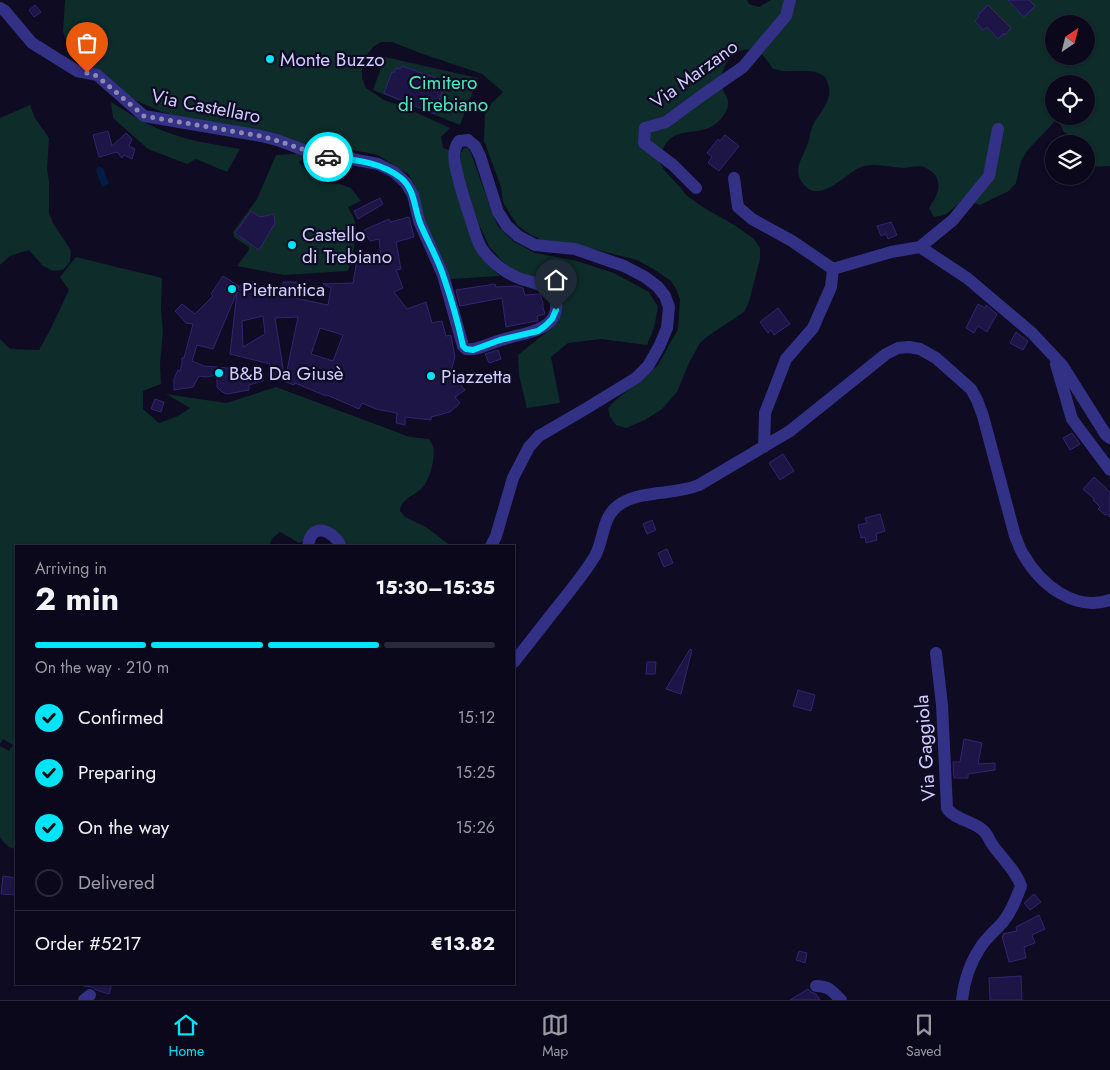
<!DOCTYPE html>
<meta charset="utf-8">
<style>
:root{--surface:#0a081a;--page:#131123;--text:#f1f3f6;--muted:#999aa2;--line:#2a2939;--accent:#00e4f7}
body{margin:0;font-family:Jost,sans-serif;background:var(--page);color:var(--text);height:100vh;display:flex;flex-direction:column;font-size:19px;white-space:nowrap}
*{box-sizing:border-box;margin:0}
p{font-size:16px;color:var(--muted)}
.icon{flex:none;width:28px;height:28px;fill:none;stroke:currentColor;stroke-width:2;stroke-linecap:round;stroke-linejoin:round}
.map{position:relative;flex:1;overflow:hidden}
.drawer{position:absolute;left:15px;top:545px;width:500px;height:440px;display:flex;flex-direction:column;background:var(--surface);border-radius:0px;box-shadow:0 1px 4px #0004,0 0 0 1px var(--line)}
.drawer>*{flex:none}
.needle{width:32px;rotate:35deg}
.controls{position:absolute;left:1045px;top:15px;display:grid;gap:10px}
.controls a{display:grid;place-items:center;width:50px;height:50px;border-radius:50%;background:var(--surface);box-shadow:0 1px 4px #0004,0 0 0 1px var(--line);font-size:25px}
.pin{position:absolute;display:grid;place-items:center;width:42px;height:42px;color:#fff;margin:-51px -21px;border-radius:50% 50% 50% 0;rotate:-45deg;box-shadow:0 0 5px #0007}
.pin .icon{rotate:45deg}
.courier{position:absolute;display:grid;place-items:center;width:50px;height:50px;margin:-25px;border:4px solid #00e4f7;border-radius:50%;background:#fff;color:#222;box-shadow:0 1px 6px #0007}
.summary em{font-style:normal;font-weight:700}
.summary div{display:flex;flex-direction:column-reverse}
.summary{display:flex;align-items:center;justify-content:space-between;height:85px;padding:0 20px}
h1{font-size:32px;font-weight:700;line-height:38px}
.bar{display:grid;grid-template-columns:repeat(4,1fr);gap:8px 5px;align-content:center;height:60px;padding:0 20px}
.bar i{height:6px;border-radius:4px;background:var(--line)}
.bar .active{background:var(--accent)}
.bar p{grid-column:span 4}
.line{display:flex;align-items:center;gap:12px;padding:0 20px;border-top:1px solid var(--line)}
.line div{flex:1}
ol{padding:0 20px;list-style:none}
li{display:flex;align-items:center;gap:15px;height:55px}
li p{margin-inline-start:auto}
li .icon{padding:5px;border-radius:50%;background:var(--accent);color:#111;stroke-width:4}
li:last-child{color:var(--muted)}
li i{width:28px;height:28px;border:2px solid var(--line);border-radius:50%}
.dock{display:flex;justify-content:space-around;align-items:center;height:70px;border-top:1px solid var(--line);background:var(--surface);font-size:14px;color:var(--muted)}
.dock a{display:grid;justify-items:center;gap:2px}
.dock .active{color:var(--accent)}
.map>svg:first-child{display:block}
</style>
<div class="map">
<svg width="1110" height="1000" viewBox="0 0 1110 1000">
<rect width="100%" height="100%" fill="#0e0b22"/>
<path fill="#0d2c2a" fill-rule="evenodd" d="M65 0H747L749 4 759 7 771 0H1110V166L1090 167 1086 154V144H1083L1064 132 1057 119 1027 151 1021 161 1016 183 1009 191 980 205C959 197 962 203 946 214 942 216 938 216 934 217L929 208C936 196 942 190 936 176 933 172 929 169 924 167 917 165 909 168 902 168 890 167 876 163 864 166 847 171 829 197 810 190 807 188 807 187 804 185 791 170 803 158 808 143 810 137 810 131 813 125 819 112 834 100 828 84 828 83 826 78 825 77 815 68 797 72 784 71 781 71 777 69 773 69 764 57 761 47 744 50 729 52 719 72 722 86 723 93 730 99 728 107 726 112 723 117 720 120 698 143 670 117 659 161L664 170 680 187 687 196 706 209 736 226 754 239 760 248V259L749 302 744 312 708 336 700 343 689 363 677 392 662 409 645 420 626 428 616 425 610 417 608 408 616 400 658 365 678 329 680 299 676 289 671 281 655 270 637 260 573 244 542 240 531 235 518 226 510 214 503 202 501 187 484 141 485 114 492 103 503 92 482 74 420 53 392 42H381L373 47 366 56 362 66V78L366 88 384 100 404 107 450 128 441 137 443 148 449 150 490 267 500 276 451 279 443 275 428 241 414 184 409 175 378 155 358 151 317 147 312 153 299 162 309 174 322 182 340 184 351 188 361 201 348 207C350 212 354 217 355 222 358 238 352 256 348 271L284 275 237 266 249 250V247L234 237 233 232 257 199 276 155 310 153 162 112 112 90 82 66 77 55 68 45 63 32ZM1054 24H1086V56H1054ZM1054 84H1086V116H1054Z
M385 57 478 78 460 125 373 90Z
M111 102C130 114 150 127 172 134 194 142 218 145 240 149L227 172 196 159 187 164 148 149 113 118Z
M30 105 35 118 49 138 47 170 49 181V213L53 223 65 241 71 251 70 262 63 270 53 271 43 266 29 250 10 256 0 265V118Z
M464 148H468L471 153 493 215 498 226 513 241 535 253 577 261 614 273 649 292 658 307 654 328 647 345 601 339 568 343 551 357 560 403 527 408 519 375 518 355 554 326 560 307 501 260 489 246 480 227 472 205 460 168 461 153Z
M76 257 162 278 161 309 163 331 160 364 161 384 143 391V409L159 423 178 416 190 408 166 394 226 403 276 387 410 437 429 439C430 441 432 443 433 446 436 457 430 480 422 488 414 496 401 499 400 511L405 517 426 527 451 546H349L345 541 329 528 299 543 280 532C275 536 270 539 270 546H16V849C8 848 5 844 0 837V746L9 751 13 745 3 739 0 744V339L10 349 39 350 50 330 69 290 60 277Z"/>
<path fill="#041c42" d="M98 166 103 168 109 184 102 187 96 171Z"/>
<path fill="#1d1545" stroke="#322573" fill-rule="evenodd" d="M1008 0H1029L1035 6 1024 17Z
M35 5 41 12 34 17 29 10Z
M988 5 1011 28 1005 35 1004 33 998 39 987 27 983 30 975 21 979 17 978 15Z
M402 66 442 80 441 84 444 86 434 114 384 93 392 72 394 73 396 68 400 69Z
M108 131 112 146 126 133 132 139 129 146 135 149 132 159 124 155 122 158 117 152 99 157 93 135Z
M725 135 739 146 719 171 708 163 712 157 707 153 718 139 720 141Z
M380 198 383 204 358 219 354 211Z
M251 211 260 217 274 214 275 223 259 250 235 233Z
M409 217 414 237 396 242 401 269 396 270 403 288 394 292 407 309 426 302 432 323 442 321 446 336 451 335 455 357 452 368 457 380 465 390 455 397 460 403 450 412 431 417V420L405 417V425L396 423 397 413 376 409 362 403 359 409 327 395 326 396 295 383 294 385 268 375 270 364 230 354 237 292 213 349 197 345 192 361 204 366 262 371 263 381 249 385V390L227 394 222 392 217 387V375L206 377 199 376 193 387 174 390V379L178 370 180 371 182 364V358H184L193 324 186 323 175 311 182 304 195 314 213 296 211 294 223 276 239 286 238 289 243 283 283 294V282H297L295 298 328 305 331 288 323 284 353 283 357 260 366 261 365 260 381 258 379 239 370 241 364 230 389 219 390 222ZM263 316 265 334 243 347 242 321ZM298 317 285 380 275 318ZM320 328 343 335 333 361 311 354Z
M891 222 897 235 888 239 886 234 881 236 877 226Z
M495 284 496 287 516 286 523 288 525 295 540 294 543 303V308L545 314 537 316 538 321H536L506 327 502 298 460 306 456 290Z
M978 304 985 308 986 305 997 314 987 332 978 326 974 333 966 328Z
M778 308 790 324 774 335 771 330 768 333 760 322Z
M1016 332 1028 341 1023 350 1010 343Z
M498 350 501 359 489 363 485 354Z
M155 399 164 402 161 412 151 409Z
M1072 433 1080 444 1070 450 1063 438Z
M783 454 794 471 780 480 769 463Z
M1094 477 1110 492V517L1106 514 1105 515 1098 509 1100 507 1093 500 1094 499 1083 489Z
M880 514 885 531 876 534 877 540 866 543 865 537 861 538 858 525 867 523 865 518Z
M652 520 656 530 647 534 643 524Z
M667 549 673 563 664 567 658 553Z
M690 649 692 650 681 694 666 689Z
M647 662H656L655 674H646Z
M798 690 815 695 811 711 793 706Z
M964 739 982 743 978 764 995 763V770L968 774V778H954L953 762H960Z
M3 876 16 878V895L1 894Z
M1034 894 1041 902 1030 910 1024 903Z
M1039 915 1045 929 1032 935 1035 943 1024 947 1026 958 1009 962 1002 936H1004L1003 934 1017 931 1016 927Z
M799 951 807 953 805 963 796 960Z
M1021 976 1022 1000H990L989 978Z
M84 984H112L109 994 96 990 92 987 83 986Z
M808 989 811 992 816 994 820 1000H790Z"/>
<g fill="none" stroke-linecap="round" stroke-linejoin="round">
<path stroke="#323186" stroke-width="12" d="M0 8 5 11 32 43 77 71 97 75 144 116 261 136 277 140 312 153 329 157 351 159 378 164 394 172 406 183 413 195 419 221 443 275 463 346 466 349C476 351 488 344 498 341 507 338 515 336 524 334 539 330 559 323 556 303 555 298 553 294 549 290 541 284 531 282 521 279 505 273 492 263 482 249 476 240 474 228 470 217 466 205 462 193 459 181 456 168 450 153 459 141L468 140 475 146 480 156 498 212 507 226 518 236 535 245 575 249 624 266 645 277 658 287 665 296 669 307 667 328 659 347 648 366 636 378 587 408 539 436 529 447 513 478 496 536 491 546
M734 178 738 207 752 219 792 241 833 269 831 287 813 328 786 359 765 413 764 447
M696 188 673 165 644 143 645 128 666 122 704 94 743 67 786 16 790 0
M920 247 953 220 989 176 998 129
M833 269 891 252 920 247 967 278 1032 333 1062 365 1106 435 1110 438
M1056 364 1072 419 1110 470
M308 546C311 522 332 529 341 546
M936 653 942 705 947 808C952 818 971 821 980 828 987 832 988 838 992 844 1002 859 1015 869 1021 886 1016 899 1012 911 1003 922 996 930 986 938 980 948 970 963 964 982 962 1000
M514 662C525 648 536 634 547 620 563 599 581 579 595 556 605 538 601 515 622 503 645 490 675 495 699 485L790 431 886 354 898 348 909 347 920 349 936 358 971 389 977 400 983 416 1015 536C1018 542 1019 548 1023 554 1040 584 1074 612 1110 600
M816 986C829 986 832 991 841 1000
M84 1000 90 995"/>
</g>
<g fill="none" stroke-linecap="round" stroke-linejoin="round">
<path stroke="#8c88b2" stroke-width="5" stroke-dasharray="0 9" d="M87 73 97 76 144 116 261 136C284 142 305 151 328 157"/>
<path stroke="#00e4f7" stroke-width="6" d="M328 157C353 160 380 161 401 178 415 190 414 207 420 223 427 240 437 257 443 275 451 298 458 322 463 346L466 349 473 350 500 340 538 331 545 326 552 319 556 310"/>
</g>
<g fill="#00e4f7" stroke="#0e0b22" stroke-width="2">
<circle cx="270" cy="59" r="5"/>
<circle cx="292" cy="245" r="5"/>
<circle cx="232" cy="289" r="5"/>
<circle cx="219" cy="373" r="5"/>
<circle cx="431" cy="376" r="5"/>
</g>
<g text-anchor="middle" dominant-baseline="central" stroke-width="4.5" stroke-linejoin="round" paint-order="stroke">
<g font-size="19" fill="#d0ccff" stroke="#0e0b22" text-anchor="start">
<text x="280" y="59">Monte Buzzo</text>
<text x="302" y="234">Castello<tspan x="302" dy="22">di Trebiano</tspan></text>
<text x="242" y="289">Pietrantica</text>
<text x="229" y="373">B&amp;B Da Giusè</text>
<text x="441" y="376">Piazzetta</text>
</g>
<g font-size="19" fill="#d0ccff" stroke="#0e0b22">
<text transform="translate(694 74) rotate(-36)">Via Marzano</text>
<text transform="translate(206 106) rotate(11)">Via Castellaro</text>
<text transform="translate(925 748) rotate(-94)">Via Gaggiola</text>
</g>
<g font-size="19" fill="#4cebbf" stroke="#0e0b22">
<text x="443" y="82">Cimitero<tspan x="443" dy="22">di Trebiano</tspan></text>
</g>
</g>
</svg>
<div class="controls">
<a><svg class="needle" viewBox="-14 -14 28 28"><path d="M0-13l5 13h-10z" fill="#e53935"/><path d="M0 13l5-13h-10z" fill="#999aa2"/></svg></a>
<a><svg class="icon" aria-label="locate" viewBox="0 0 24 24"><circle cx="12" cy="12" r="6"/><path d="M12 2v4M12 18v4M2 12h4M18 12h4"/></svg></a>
<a><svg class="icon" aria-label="layers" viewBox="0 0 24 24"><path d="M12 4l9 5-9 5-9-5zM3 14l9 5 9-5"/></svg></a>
</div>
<div class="pin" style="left:87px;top:73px;background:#ea580c"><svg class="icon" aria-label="bag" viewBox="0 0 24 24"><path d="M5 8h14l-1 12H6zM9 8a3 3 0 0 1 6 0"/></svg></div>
<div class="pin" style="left:556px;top:310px;background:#1f2937"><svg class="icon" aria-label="home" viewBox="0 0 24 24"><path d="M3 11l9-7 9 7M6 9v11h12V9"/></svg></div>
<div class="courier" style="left:328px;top:157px"><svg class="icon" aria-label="car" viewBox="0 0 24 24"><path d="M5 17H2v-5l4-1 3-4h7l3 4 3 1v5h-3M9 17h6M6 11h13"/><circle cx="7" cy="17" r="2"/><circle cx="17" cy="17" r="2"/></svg></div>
<section class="drawer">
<div class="summary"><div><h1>2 min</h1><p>Arriving in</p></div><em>15:30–15:35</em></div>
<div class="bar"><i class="active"></i><i class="active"></i><i class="active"></i><i></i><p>On the way · 210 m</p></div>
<ol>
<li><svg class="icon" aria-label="check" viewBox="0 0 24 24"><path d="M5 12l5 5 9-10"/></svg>Confirmed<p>15:12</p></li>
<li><svg class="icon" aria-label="check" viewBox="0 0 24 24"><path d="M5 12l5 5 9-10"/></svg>Preparing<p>15:25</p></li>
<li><svg class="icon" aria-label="check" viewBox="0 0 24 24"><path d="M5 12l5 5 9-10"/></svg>On the way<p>15:26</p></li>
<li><i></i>Delivered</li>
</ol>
<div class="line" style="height:65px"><div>Order #5217</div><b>€13.82</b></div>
</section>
</div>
<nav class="dock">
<a class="active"><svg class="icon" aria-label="home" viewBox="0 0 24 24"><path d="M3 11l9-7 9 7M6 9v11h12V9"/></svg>Home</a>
<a><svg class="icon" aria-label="map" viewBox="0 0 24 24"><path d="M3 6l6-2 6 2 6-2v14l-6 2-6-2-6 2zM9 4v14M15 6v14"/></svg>Map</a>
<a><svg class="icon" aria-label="saved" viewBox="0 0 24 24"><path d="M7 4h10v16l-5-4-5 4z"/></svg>Saved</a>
</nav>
